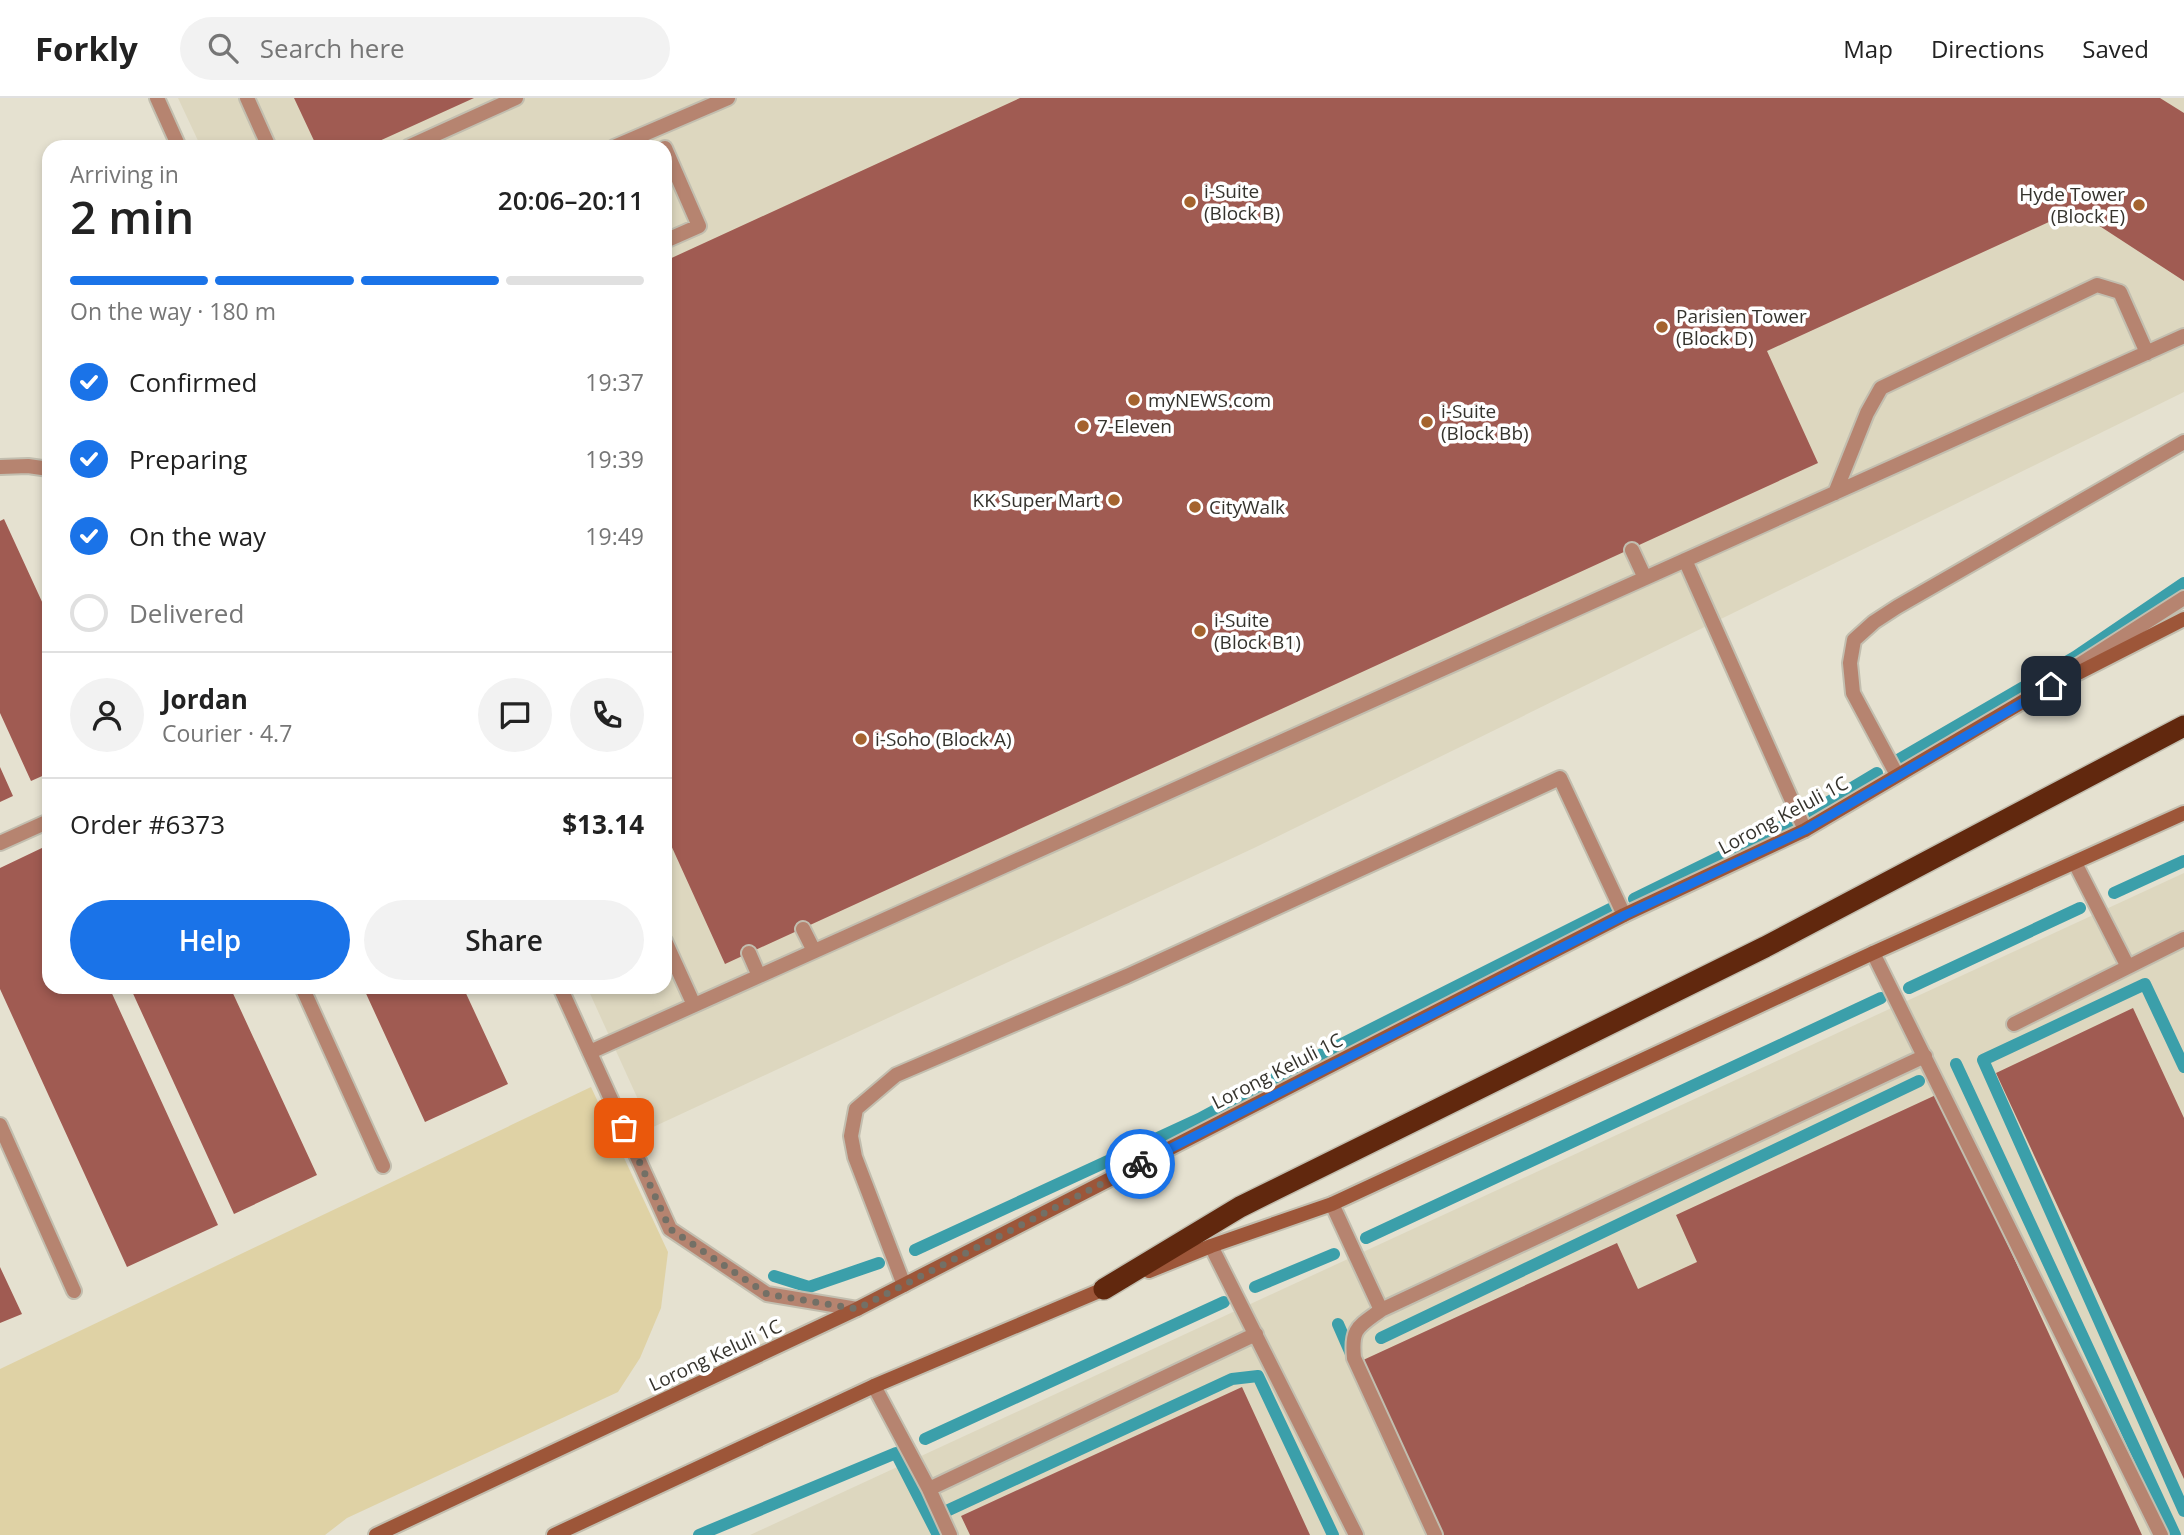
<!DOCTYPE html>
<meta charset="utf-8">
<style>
:root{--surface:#fff;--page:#f2f2f2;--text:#222;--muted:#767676;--line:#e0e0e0;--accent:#1a73e8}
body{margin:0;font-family:"Open Sans",sans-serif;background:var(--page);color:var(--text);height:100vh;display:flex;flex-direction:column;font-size:26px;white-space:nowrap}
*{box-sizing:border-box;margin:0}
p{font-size:23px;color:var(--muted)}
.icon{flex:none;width:38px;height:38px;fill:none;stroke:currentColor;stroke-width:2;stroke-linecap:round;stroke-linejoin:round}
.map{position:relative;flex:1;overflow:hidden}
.panel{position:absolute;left:42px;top:42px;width:630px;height:854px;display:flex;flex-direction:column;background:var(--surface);border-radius:21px;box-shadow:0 4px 10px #0003}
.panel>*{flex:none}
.pin{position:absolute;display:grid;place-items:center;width:60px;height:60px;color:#fff;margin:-30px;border-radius:14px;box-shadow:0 4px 10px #0006}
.courier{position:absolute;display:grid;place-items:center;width:70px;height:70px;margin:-35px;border:5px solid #1a73e8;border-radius:50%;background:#fff;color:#222;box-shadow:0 2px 9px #0007}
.overview em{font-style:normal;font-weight:600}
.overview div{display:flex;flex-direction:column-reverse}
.overview{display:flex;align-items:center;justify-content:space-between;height:119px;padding:0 28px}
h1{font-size:46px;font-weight:600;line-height:52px}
.bar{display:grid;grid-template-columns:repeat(4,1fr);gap:10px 7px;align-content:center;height:84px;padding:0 28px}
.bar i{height:9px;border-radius:5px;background:var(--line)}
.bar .selected{background:var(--accent)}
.bar p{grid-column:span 4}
.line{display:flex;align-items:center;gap:18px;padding:0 28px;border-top:2px solid var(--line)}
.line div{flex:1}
.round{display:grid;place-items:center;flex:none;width:74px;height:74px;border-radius:37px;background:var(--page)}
ol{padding:0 28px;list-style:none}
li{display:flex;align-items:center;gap:21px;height:77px}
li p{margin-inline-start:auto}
li .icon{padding:7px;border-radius:50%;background:var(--accent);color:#fff;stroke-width:4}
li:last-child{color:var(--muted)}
li i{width:38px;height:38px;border:4px solid var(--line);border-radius:50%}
.cta{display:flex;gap:14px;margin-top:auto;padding:14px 28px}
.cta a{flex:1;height:80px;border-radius:42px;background:var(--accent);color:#fff;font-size:28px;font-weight:600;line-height:80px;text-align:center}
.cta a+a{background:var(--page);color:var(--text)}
header{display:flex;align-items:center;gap:42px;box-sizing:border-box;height:98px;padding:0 35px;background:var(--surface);border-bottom:2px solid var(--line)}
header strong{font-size:33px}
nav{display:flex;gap:38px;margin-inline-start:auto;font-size:24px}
.search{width:490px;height:63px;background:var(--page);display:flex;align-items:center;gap:18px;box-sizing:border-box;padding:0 24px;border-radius:38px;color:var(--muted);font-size:26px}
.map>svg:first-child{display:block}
</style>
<header>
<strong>Forkly</strong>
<div class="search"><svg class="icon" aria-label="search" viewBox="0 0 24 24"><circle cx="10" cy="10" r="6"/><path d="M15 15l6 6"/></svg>Search here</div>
<nav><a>Map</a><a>Directions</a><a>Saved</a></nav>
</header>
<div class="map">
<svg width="2184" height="1437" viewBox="0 0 2184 1437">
<rect width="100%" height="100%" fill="#e5e1d0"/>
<path fill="#ddd7bf" d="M178 0H2184V294L1254 750 651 1030 587 889H665V49H201Z
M2184 775V1437H750Z"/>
<path fill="#dfd2a5" d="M591 989 668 1154 661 1210 640 1260 618 1294 347 1420 325 1437H0V1271Z"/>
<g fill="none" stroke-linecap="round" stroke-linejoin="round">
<path stroke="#3b9faa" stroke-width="12" d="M1898 662 2075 559 2184 485
M1812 714 1877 675
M2114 795 2184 763
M1634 801 1789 725
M1909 890 2080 810
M1956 966 2175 1437
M2184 969 2145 886 1983 962 2184 1413
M1366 1140 1881 900
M915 1152 1199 1021 1294 970 1610 811
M774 1178 809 1189 879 1165
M1255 1189 1334 1156
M1338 1226 1352 1258
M1381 1240 1919 983
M925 1341 1224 1204
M940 1416 1232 1281 1258 1278 1333 1437
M699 1437 896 1355 938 1437"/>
</g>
<path fill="#a05b52" d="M294 0H474L366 49H317Z
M1020 0H2160L2184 15V183L2075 112 1767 253 1818 365 725 866 665 734V163Z
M4 421 49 519V675L31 683 0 615V423Z
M0 669 13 698 0 704Z
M44 749 49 759V889H109L218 1127 127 1169 0 891V770Z
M130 889H230L317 1077 234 1116Z
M363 889H463L508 986 425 1024Z
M2133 910 2184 1020V1381L1996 975Z
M1938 996 2142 1437H1441L1361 1263 1617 1145 1638 1191 1697 1164 1676 1117Z
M0 1169 22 1216 0 1225Z
M1242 1289 1310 1437H970L961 1418Z"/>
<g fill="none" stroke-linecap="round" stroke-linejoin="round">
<g stroke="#c2beaf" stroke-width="18">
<path id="lane" d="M247 0 269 49
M408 49 516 0
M614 49 728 0
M665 50 699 128 665 143
M1835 395 1867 315 1881 290 2097 187 2120 194 2147 255
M1632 452 1645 480
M1685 462 1805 732
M1897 677 1853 595 1850 565 1854 542 1874 524 1897 509 2184 344
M0 745 49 723
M2075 765 2128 869
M803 831 814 853
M665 843 694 907
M749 855 759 878
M1873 855 2161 1437
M2014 926 2184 841
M590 954 2184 238
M1332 1106 1381 1212
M1211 1148 1356 1437
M904 1187 855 1059 851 1038 856 1011 896 977 1127 878 1560 680 1624 817
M874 1288 929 1391 950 1437
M929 1391 1256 1236
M1435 1437 1354 1260C1351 1230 1358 1229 1381 1212L1925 958"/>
</g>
<g stroke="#c2beaf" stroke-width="18">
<path id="street" d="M157 0 179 49
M0 369 28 368 49 371
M2068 574 2184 500
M302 889 383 1068
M560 889 670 1131 767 1196 857 1211
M0 1027 74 1193"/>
</g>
<g stroke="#c2beaf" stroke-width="18">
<path id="secondary" d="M1149 1173 1211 1148 1332 1106 1873 855 2184 715
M376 1437 857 1211 1624 817 1805 732 2029 600 2184 521
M554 1437 874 1288 1111 1188"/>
</g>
<g stroke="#c2beaf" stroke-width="24">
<path id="highway" d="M1104 1191 1240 1109 1765 849 2184 628"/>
</g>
<use href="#lane" stroke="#b68470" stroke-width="14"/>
<use href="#street" stroke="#b68470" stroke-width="14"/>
<use href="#secondary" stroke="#9d5639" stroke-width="14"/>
<use href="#highway" stroke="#61280e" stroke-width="21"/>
</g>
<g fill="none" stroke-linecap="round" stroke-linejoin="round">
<path stroke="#737066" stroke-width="7" stroke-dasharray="0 12.6" d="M624 1030 670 1131 767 1196 857 1211 1140 1066"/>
<path stroke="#1a73e8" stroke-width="9" d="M1140 1066 1625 817 1805 732 2051 588"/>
</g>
<g fill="#a4632e" stroke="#fff" stroke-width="2.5">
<circle cx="1190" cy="104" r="7"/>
<circle cx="2139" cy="107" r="7"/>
<circle cx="1662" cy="229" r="7"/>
<circle cx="1134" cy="302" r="7"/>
<circle cx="1427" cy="324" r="7"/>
<circle cx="1083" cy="328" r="7"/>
<circle cx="1114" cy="402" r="7"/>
<circle cx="1195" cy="409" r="7"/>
<circle cx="1200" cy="533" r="7"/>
<circle cx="861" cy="641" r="7"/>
</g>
<g text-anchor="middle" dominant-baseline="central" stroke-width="7" stroke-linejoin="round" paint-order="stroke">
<g font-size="19" fill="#35332d" stroke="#fff" text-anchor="start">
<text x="1204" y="93">i-Suite<tspan x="1204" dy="22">(Block B)</tspan></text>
<text x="2125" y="96" text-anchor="end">Hyde Tower<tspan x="2125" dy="22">(Block E)</tspan></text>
<text x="1676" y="218">Parisien Tower<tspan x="1676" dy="22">(Block D)</tspan></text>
<text x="1148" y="302">myNEWS.com</text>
<text x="1441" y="313">i-Suite<tspan x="1441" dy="22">(Block Bb)</tspan></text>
<text x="1097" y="328">7-Eleven</text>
<text x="1100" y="402" text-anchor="end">KK Super Mart</text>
<text x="1209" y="409">CityWalk</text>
<text x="1214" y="522">i-Suite<tspan x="1214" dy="22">(Block B1)</tspan></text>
<text x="875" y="641">i-Soho (Block A)</text>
</g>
<g font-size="19" fill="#35332d" stroke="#fff">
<text transform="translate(1783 717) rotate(-28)">Lorong Keluli 1C</text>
<text transform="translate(1277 973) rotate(-27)">Lorong Keluli 1C</text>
<text transform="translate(715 1257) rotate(-25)">Lorong Keluli 1C</text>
</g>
</g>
</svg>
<div class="pin" style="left:624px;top:1030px;background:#ea580c"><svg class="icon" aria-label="bag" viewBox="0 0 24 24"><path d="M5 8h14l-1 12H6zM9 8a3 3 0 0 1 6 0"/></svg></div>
<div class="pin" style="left:2051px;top:588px;background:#1f2937"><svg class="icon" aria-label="home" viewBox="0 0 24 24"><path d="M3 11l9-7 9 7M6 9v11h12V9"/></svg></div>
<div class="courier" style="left:1140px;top:1066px"><svg class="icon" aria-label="bike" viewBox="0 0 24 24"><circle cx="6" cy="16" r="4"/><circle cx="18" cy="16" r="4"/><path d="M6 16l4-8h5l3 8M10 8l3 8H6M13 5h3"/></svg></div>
<section class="panel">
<div class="overview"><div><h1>2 min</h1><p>Arriving in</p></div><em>20:06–20:11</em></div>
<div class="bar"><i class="selected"></i><i class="selected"></i><i class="selected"></i><i></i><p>On the way · 180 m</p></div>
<ol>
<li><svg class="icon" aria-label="check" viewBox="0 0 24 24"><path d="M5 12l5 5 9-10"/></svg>Confirmed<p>19:37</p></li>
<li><svg class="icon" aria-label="check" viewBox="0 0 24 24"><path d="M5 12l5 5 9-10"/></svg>Preparing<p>19:39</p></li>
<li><svg class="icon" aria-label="check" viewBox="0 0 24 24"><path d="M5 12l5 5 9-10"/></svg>On the way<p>19:49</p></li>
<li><i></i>Delivered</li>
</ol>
<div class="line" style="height:126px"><a class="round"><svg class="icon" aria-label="person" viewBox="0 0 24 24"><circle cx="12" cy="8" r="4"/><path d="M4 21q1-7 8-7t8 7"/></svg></a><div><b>Jordan</b><p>Courier · 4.7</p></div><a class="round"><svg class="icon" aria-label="chat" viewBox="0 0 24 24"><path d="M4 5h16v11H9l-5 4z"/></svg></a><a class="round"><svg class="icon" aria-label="phone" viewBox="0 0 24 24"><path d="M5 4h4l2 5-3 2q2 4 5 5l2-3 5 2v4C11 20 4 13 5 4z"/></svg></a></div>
<div class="line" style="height:91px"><div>Order #6373</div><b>$13.14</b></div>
<div class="cta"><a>Help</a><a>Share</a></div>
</section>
</div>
